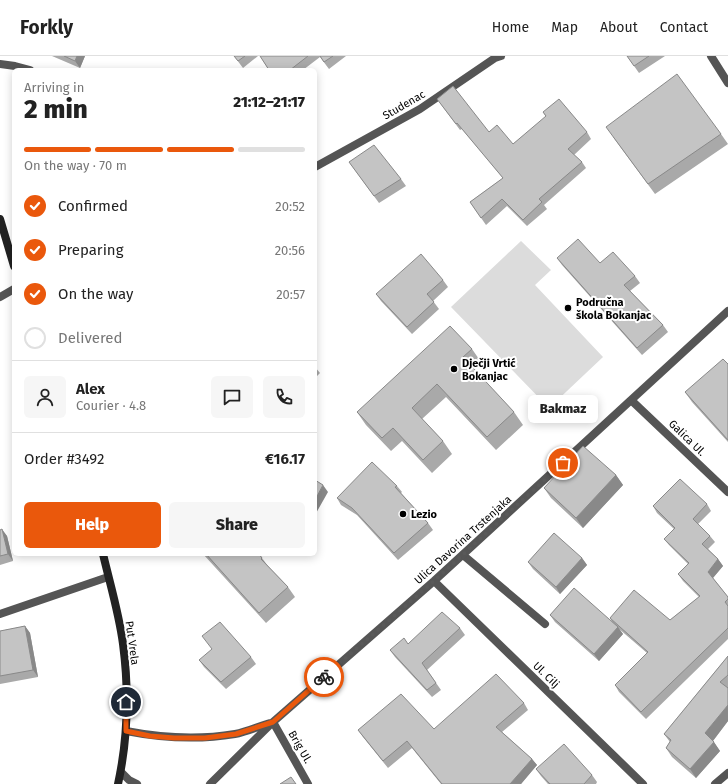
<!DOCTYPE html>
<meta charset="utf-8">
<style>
:root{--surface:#fff;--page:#f6f6f6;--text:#222;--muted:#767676;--line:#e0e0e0;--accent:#ea580c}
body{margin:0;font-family:"Fira Sans",sans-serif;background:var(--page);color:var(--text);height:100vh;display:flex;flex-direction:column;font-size:15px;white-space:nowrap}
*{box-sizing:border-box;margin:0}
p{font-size:13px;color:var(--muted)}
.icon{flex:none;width:22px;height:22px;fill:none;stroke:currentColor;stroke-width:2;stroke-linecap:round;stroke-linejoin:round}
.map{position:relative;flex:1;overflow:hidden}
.side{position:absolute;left:12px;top:12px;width:305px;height:488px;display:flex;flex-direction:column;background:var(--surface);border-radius:6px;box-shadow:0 2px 10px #0003}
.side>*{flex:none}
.pin{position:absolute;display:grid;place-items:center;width:34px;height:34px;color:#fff;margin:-17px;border:2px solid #fff;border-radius:50%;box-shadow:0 1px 4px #0007}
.courier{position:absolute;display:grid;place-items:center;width:40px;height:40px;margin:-20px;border:3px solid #ea580c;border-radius:50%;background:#fff;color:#222;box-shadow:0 1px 5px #0007}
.bubble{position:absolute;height:28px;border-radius:6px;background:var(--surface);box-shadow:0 2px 10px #0003;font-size:13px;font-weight:800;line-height:28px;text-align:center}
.overview em{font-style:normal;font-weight:800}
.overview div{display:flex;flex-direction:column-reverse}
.overview{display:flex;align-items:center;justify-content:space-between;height:68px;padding:0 12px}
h1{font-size:26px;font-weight:800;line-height:30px}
.bar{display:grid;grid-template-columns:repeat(4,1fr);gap:6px 4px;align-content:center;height:48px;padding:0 12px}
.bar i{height:5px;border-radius:3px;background:var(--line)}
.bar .on{background:var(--accent)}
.bar p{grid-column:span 4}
.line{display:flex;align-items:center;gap:10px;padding:0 12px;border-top:1px solid var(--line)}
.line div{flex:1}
.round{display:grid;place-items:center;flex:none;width:42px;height:42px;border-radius:6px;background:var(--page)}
ol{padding:0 12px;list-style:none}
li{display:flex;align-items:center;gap:12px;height:44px}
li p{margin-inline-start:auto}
li .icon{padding:4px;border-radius:50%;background:var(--accent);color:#fff;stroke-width:4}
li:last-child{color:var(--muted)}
li i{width:22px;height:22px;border:2px solid var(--line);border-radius:50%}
.button{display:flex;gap:8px;margin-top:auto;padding:8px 12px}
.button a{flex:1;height:46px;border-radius:6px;background:var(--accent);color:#fff;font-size:16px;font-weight:800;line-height:46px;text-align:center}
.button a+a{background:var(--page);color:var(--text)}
header{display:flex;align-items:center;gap:24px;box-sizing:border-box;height:56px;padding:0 20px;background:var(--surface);border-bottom:1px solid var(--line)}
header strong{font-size:19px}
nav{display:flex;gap:22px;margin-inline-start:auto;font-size:14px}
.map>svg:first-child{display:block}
</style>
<header>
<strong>Forkly</strong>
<nav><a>Home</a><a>Map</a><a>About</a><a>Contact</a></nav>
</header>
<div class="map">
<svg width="728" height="728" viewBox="0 0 728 728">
<rect width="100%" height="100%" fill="#fff"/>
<path fill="#dcdcdc" d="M521 185 551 214 535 229 603 301 549 352 451 251Z"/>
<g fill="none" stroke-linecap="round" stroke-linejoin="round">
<path stroke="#555" stroke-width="8" d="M463 499 545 568
M715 728 728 717"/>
<path stroke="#555" stroke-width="8" d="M711 0 728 27
M0 8 15 10 30 14
M315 111 420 53 495 2 501 0
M0 241 14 233
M631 344 728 436
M434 525 643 728
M0 558 108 521
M273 666 308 728
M126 675C162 682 199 684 235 678 247 676 259 670 270 667
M121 716 129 724 137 728
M210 728 273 666 434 525 728 255"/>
<path stroke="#222" stroke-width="8" d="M0 163 14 210
M103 498C110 528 119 557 123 588 129 634 128 682 118 728"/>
</g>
<path fill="#a9a9a9" d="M52 0H85L80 12Z
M234 0H258L243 12Z
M260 0H346L329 13 320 1 303 14H269Z
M627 0H665L639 17Z
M437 43 489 76 513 88 546 61 543 56 587 76 591 83 574 99 582 106 586 112 544 149 547 153 527 170 507 150 486 169 470 146 503 122 462 73 460 74Z
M721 78 728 88 655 138 613 81Z
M349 106 401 123 406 130 379 147Z
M557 202 600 207 635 220 640 227 630 235 663 269 668 276 642 299 562 209Z
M443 224 448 231 433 245 439 253 412 278 381 245 376 238Z
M472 293 481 306 473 313 514 356 523 369 496 394 446 341 422 363 443 385 452 398 432 417 402 385 391 395 366 369 357 356Z
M728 308V386L692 346 685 336Z
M315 311 320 317 315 322Z
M616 419 623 429 583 472 551 442 544 432Z
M397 430 402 436 401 437 428 467 433 474 398 504 357 459 341 449 337 442Z
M707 448 711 455 698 468 710 480 715 486 708 493 718 503 723 510 713 522 728 541V583L646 663 619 636 615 629 647 597 618 572 623 578 599 605 555 566 550 559 613 568 610 562 670 564 699 541 683 525 678 518 688 508 669 489 664 483 674 473 657 457 653 450Z
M0 474 7 480 13 505 0 509Z
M203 498H259L268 510 288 531 295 541 266 567Z
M582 502 587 509 560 538 533 513 528 506Z
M25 570 30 577 38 621 0 628V575Z
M460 572 465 579 427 614 441 634 432 641 395 601 390 594 408 588Z
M728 600V665L713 685 720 695 696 722 672 701 666 692 670 686 664 678Z
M251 601 256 608 226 633 204 611 199 604Z
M524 647 528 654 502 676 532 703 537 709 521 728H441L412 692 388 712 363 681 358 674 434 673Z
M536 713 592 719 597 726 596 728H548L541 720Z"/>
<path fill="#898989" d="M77 0H85L80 12 75 5Z
M616 419 623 429 583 472 576 462Z
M323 429 328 436 315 459V444Z
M2 473 7 480 13 505 8 498Z
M582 502 587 509 560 538 556 531Z
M718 503 723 510 712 523 708 516Z
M25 570 30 577 38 621 33 614Z
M618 571 623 578 599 605 594 598Z
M728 649V665L712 686 705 677Z
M714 686 720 695 696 722 690 713Z
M532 703 537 709 521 728H510Z"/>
<path fill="#c4c4c4" stroke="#898989" d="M64 0H77L75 5Z
M234 0H245L238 5Z
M260 0H308L290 14H269Z
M320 0H333L324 6Z
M627 0H649L634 10Z
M677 18 721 78 648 128 606 71Z
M453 30 489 76 497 69 513 88 546 60 543 56 559 43 587 76 568 93 582 106 539 143 542 146 523 164 502 143 481 162 470 146 503 122 457 67 456 68 437 43Z
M374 89 401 123 374 140 349 106Z
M578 183 600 207 613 196 635 220 624 229 663 269 637 292 557 202Z
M421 198 443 224 427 238 434 246 407 271 376 238Z
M450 270 472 293 463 301 514 356 487 381 437 328 412 352 443 385 423 404 393 372 382 382 357 356Z
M723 303 728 308V384L685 336Z
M583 390 616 419 576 462 544 432Z
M372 406 397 430 395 431 428 467 394 497 352 452 337 442Z
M680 423 707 448 693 463 710 480 702 488 718 503 708 516 728 541V543L725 546 728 550V572L641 656 615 629 648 596 610 562 634 534 670 564 700 540 678 518 689 507 664 483 675 472 653 450Z
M315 424 323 429 315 444Z
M2 473 8 498 0 500V474Z
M554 477 582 502 556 531 528 506Z
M206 498H259L262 502 261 503 288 531 259 557Z
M574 532 618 571 594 598 550 559Z
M442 556 460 572 422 607 436 627 427 634 390 594 404 582 408 588Z
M220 566 251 601 221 626 199 604 212 593 202 580Z
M25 570 33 614 0 620V575Z
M728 600V619L720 626 728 632V649L705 677 714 686 690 713 666 692 671 684 664 678Z
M496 618 524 647 496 671 532 703 510 728H442L407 685 383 705 358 674 401 638 434 673Z
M564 688 592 719 584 728H550L536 713Z
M291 721 296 728H280Z"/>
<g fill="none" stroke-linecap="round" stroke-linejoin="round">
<path stroke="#595959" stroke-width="4" stroke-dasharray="0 7.2" d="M324 621 434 525 563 407"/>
<path stroke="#ea580c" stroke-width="5" d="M126 646V675L150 680 174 682H205L236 678 273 666 324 621"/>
</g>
<g fill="#000" stroke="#fff" stroke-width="1.5">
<circle cx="568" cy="252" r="4"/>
<circle cx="454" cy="313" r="4"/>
<circle cx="403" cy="458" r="4"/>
</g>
<g text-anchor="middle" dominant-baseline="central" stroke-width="4" stroke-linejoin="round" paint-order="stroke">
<g font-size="11" fill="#000" stroke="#fff">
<text transform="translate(404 49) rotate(-30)">Studenac</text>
<text transform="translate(687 382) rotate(44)">Galica Ul.</text>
<text transform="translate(463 484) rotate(-42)">Ulica Davorina Trstenjaka</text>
<text transform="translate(132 587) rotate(82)">Put Vrela</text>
<text transform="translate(546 619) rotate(44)">Ul. Cilj</text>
<text transform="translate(300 691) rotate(60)">Brig Ul.</text>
</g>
<g font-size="11" font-weight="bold" fill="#000" stroke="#fff" text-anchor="start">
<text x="576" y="246">Područna<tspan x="576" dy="13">škola Bokanjac</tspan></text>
<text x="462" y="307">Dječji Vrtić<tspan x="462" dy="13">Bokanjac</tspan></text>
<text x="411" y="458">Lezio</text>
</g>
</g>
</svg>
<div class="pin" style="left:563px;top:407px;background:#ea580c"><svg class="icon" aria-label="bag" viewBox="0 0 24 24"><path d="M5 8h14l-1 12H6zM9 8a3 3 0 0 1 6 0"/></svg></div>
<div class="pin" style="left:126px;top:646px;background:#1f2937"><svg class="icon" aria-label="home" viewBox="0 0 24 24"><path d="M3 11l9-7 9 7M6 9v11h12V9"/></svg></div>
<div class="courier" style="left:324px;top:621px"><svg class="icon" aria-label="bike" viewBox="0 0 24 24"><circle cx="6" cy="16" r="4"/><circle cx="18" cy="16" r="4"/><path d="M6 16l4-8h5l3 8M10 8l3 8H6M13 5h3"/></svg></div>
<div class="bubble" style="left:528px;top:339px;width:70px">Bakmaz</div>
<section class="side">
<div class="overview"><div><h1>2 min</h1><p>Arriving in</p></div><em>21:12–21:17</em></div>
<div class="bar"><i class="on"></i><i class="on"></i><i class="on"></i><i></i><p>On the way · 70 m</p></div>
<ol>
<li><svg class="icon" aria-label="check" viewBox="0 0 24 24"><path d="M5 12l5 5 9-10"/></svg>Confirmed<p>20:52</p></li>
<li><svg class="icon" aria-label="check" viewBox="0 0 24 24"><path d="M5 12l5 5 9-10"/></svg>Preparing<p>20:56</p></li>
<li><svg class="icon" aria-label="check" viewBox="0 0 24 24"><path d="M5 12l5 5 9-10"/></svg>On the way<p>20:57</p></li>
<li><i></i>Delivered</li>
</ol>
<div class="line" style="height:72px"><a class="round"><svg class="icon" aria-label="person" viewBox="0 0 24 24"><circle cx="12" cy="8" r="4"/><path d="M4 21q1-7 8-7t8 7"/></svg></a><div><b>Alex</b><p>Courier · 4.8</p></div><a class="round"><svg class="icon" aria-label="chat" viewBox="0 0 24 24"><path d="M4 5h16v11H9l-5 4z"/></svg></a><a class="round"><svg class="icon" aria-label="phone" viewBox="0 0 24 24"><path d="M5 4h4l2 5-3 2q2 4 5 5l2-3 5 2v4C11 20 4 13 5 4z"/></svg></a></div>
<div class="line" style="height:52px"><div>Order #3492</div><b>€16.17</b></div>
<div class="button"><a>Help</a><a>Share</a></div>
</section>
</div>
